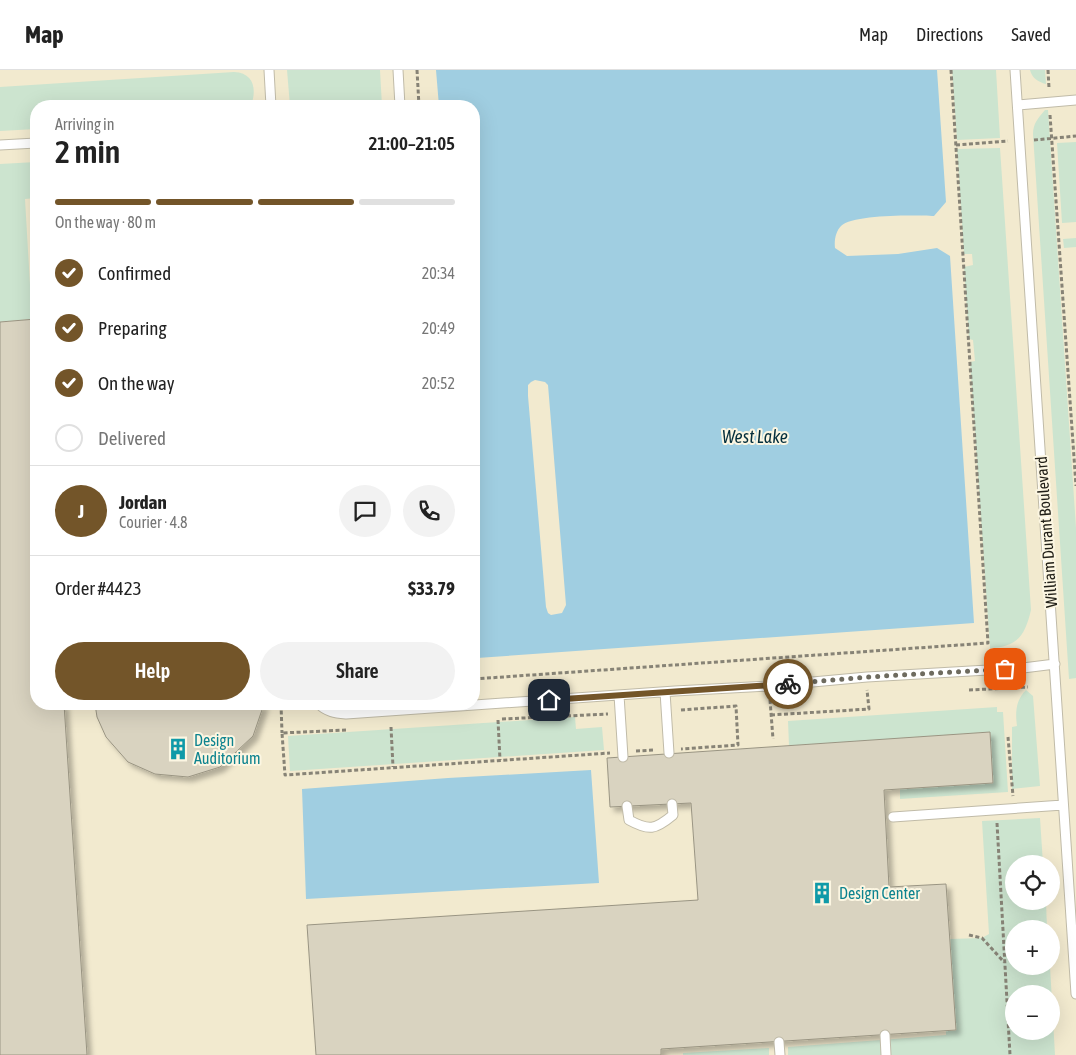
<!DOCTYPE html>
<meta charset="utf-8">
<style>
:root{--surface:#fff;--page:#f2f2f2;--text:#222;--muted:#767676;--line:#e0e0e0;--accent:#735529}
body{margin:0;font-family:"Asap Condensed",sans-serif;background:var(--page);color:var(--text);height:100vh;display:flex;flex-direction:column;font-size:19px;white-space:nowrap}
*{box-sizing:border-box;margin:0}
p{font-size:16px;color:var(--muted)}
.icon{flex:none;width:28px;height:28px;fill:none;stroke:currentColor;stroke-width:2;stroke-linecap:round;stroke-linejoin:round}
.map{position:relative;flex:1;overflow:hidden}
.side{position:absolute;left:30px;top:30px;width:450px;height:610px;display:flex;flex-direction:column;background:var(--surface);border-radius:20px;box-shadow:0 5px 20px #0002}
.side>*{flex:none}
.controls{position:absolute;left:1005px;top:785px;display:grid;gap:10px}
.controls a{display:grid;place-items:center;width:55px;height:55px;border-radius:50%;background:var(--surface);box-shadow:0 5px 20px #0002;font-size:25px}
.pin{position:absolute;display:grid;place-items:center;width:42px;height:42px;color:#fff;margin:-21px;border-radius:10px;box-shadow:0 2px 8px #0006}
.courier{position:absolute;display:grid;place-items:center;width:50px;height:50px;margin:-25px;border:4px solid #735529;border-radius:50%;background:#fff;color:#222;box-shadow:0 1px 6px #0007}
.headline em{font-style:normal;font-weight:600}
.headline div{display:flex;flex-direction:column-reverse}
.headline{display:flex;align-items:center;justify-content:space-between;height:85px;padding:0 25px}
h1{font-size:32px;font-weight:600;line-height:38px}
.bar{display:grid;grid-template-columns:repeat(4,1fr);gap:8px 5px;align-content:center;height:60px;padding:0 25px}
.bar i{height:6px;border-radius:4px;background:var(--line)}
.bar .selected{background:var(--accent)}
.bar p{grid-column:span 4}
.line{display:flex;align-items:center;gap:12px;padding:0 25px;border-top:1px solid var(--line)}
.line div{flex:1}
.round{display:grid;place-items:center;flex:none;width:52px;height:52px;border-radius:26px;background:var(--page)}
ol{padding:0 25px;list-style:none}
li{display:flex;align-items:center;gap:15px;height:55px}
li p{margin-inline-start:auto}
li .icon{padding:5px;border-radius:50%;background:var(--accent);color:#fff;stroke-width:4}
li:last-child{color:var(--muted)}
li i{width:28px;height:28px;border:2px solid var(--line);border-radius:50%}
.action{display:flex;gap:10px;margin-top:auto;padding:10px 25px}
.action a{flex:1;height:58px;border-radius:30px;background:var(--accent);color:#fff;font-size:20px;font-weight:600;line-height:58px;text-align:center}
.action a+a{background:var(--page);color:var(--text)}
header{display:flex;align-items:center;gap:30px;box-sizing:border-box;height:70px;padding:0 25px;background:var(--surface);border-bottom:1px solid var(--line)}
header strong{font-size:24px}
nav{display:flex;gap:28px;margin-inline-start:auto;font-size:18px}
.map>svg:first-child{display:block}
</style>
<header>
<strong>Map</strong>
<nav><a>Map</a><a>Directions</a><a>Saved</a></nav>
</header>
<div class="map">
<svg width="1076" height="985" viewBox="0 0 1076 985">
<defs>
<filter id="shadow"><feDropShadow dx="4.5" dy="4.5" stdDeviation="2.5" flood-color="#0004"/></filter>
</defs>
<rect width="100%" height="100%" fill="#fcf6e2"/>
<path fill="#f2eacf" fill-rule="evenodd" d="M0 0H1076V985H0ZM36 36H474V634H36ZM1014 794H1051V831H1014ZM1014 859H1051V896H1014ZM1014 924H1051V961H1014Z"/>
<path fill="#cce4cf" fill-rule="evenodd" d="M287 0H380L382 36H290Z
M952 0H996L1000 68 957 70Z
M1030 0H1045L1046 14C1038 12 1032 8 1030 0Z
M234 2C254 3 257 19 251 36H36V59L0 61V17Z
M1045 40H1048L1076 458V608L1069 609 1033 64C1033 54 1038 48 1045 40Z
M1076 72V152L1062 153 1057 73Z
M1000 78 1031 540C1025 565 1018 577 990 578L970 292 975 291 973 270 969 269 964 197 973 195 972 184H964L957 79Z
M36 92V128L25 129 32 249 0 252V94Z
M1076 168V177L1064 178 1063 169Z
M1026 620 1033 626 1040 716 1012 719V657L1017 656C1015 642 1016 630 1026 620Z
M997 637V642H1003L1008 722 900 729V719L993 713 990 662 789 676 788 651Z
M575 647 576 659 602 657 604 680 290 701 288 666Z
M1040 748 1043 794H1014V831H1046L1047 859H1014V896H1050L1055 985H788V977L946 965V961L956 960 950 869 982 868 989 864 982 751ZM1014 924H1051V961H1014Z
M769 978V985H683V983Z"/>
<path fill="#a0cee1" fill-rule="evenodd" d="M436 0H937L946 132 934 146C916 145 853 144 841 156 836 161 834 170 835 178L847 186 898 184 937 178 950 186 974 553 477 588 474 540V36H439ZM535 310 545 312 548 315 566 535 562 543 551 545 548 543 546 537 528 326V315L531 312Z
M591 700 599 813 306 829 302 719 448 708Z"/>
<path fill="#d9d3c0" stroke="#9a9583" filter="url(#shadow)" d="M36 249V634H64L87 985H0V252Z
M95 634H264L253 666 220 697 188 707 155 704 128 692 106 667 97 647Z
M990 662 993 713 884 720 889 817 946 814 956 960 661 979V985H316L307 855 698 830 691 733 610 737 607 688Z"/>
<g fill="none" stroke-linecap="round" stroke-linejoin="round">
<g stroke="#c0bba8" stroke-width="11">
<path id="lane" d="M269 0 271 36
M398 0 400 36
M1015 0 1076 924
M1018 35 1076 30
M0 75 36 73
M665 622 669 683
M619 625 623 687
M319 634C326 642 336 643 346 644L675 621 769 616 867 607 1023 598 1055 594
M627 736 629 750C649 761 655 760 673 745L672 734
M893 747 1063 735
M885 965 886 985
M779 972 780 985"/>
</g>
<path stroke="#878376" stroke-width="3" stroke-dasharray="4 2.5" stroke-linecap="butt" d="M417 0 419 36
M1048 0 1049 18
M1050 45 1076 416
M1034 70 1076 66
M956 75 1008 71
M474 609 988 573 951 0
M969 620 1028 617
M770 630 773 669
M281 634 282 663
M681 640 736 636 738 675 681 679
M771 645 869 639 867 620
M502 649 608 644
M498 650 500 690
M391 657 393 697
M346 660 282 663 285 705 610 683
M1008 667 1013 726
M636 681 655 680
M997 753 1010 985
M969 865 982 868 1004 892"/>
<use href="#lane" stroke="#fff" stroke-width="9"/>
</g>
<g fill="none" stroke-linecap="round" stroke-linejoin="round">
<path stroke="#6e6b5f" stroke-width="5" stroke-dasharray="0 9" d="M788 614 867 607 1005 599"/>
<path stroke="#735529" stroke-width="6" d="M549 630 788 614"/>
</g>
<defs>
<g id="building-bare" transform="scale(1.725)"><path d="M-4-6H4V6H1V3H-1V6H-4ZM-2.5-4.3h1.7v1.8h-1.7ZM.8-4.3h1.7v1.8H.8ZM-2.5-1h1.7V.8h-1.7ZM.8-1h1.7V.8H.8Z" fill="#0f9aa8" stroke="#fcf6e2" stroke-width="2.5" paint-order="stroke"/></g>
</defs>
<g fill-rule="evenodd">
<use href="#building-bare" x="178" y="679"/>
<use href="#building-bare" x="822" y="823"/>
</g>
<g text-anchor="middle" dominant-baseline="central" stroke-width="4" stroke-linejoin="round" paint-order="stroke">
<g font-size="16" fill="#222018" stroke="#fcf6e2">
<text transform="translate(1046 462) rotate(-94)">William Durant Boulevard</text>
</g>
<g font-size="16" fill="#0d838f" stroke="#fcf6e2" text-anchor="start">
<text x="194" y="670">Design<tspan x="194" dy="18">Auditorium</tspan></text>
<text x="839" y="823">Design Center</text>
</g>
<g font-size="18" font-style="italic" fill="#032e3c" stroke="#fcf6e2">
<text x="755" y="366">West Lake</text>
</g>
</g>
</svg>
<div class="controls">
<a><svg class="icon" aria-label="locate" viewBox="0 0 24 24"><circle cx="12" cy="12" r="6"/><path d="M12 2v4M12 18v4M2 12h4M18 12h4"/></svg></a>
<a>+</a>
<a>−</a>
</div>
<div class="pin" style="left:1005px;top:599px;background:#ea580c"><svg class="icon" aria-label="bag" viewBox="0 0 24 24"><path d="M5 8h14l-1 12H6zM9 8a3 3 0 0 1 6 0"/></svg></div>
<div class="pin" style="left:549px;top:630px;background:#1f2937"><svg class="icon" aria-label="home" viewBox="0 0 24 24"><path d="M3 11l9-7 9 7M6 9v11h12V9"/></svg></div>
<div class="courier" style="left:788px;top:614px"><svg class="icon" aria-label="bike" viewBox="0 0 24 24"><circle cx="6" cy="16" r="4"/><circle cx="18" cy="16" r="4"/><path d="M6 16l4-8h5l3 8M10 8l3 8H6M13 5h3"/></svg></div>
<section class="side">
<div class="headline"><div><h1>2 min</h1><p>Arriving in</p></div><em>21:00–21:05</em></div>
<div class="bar"><i class="selected"></i><i class="selected"></i><i class="selected"></i><i></i><p>On the way · 80 m</p></div>
<ol>
<li><svg class="icon" aria-label="check" viewBox="0 0 24 24"><path d="M5 12l5 5 9-10"/></svg>Confirmed<p>20:34</p></li>
<li><svg class="icon" aria-label="check" viewBox="0 0 24 24"><path d="M5 12l5 5 9-10"/></svg>Preparing<p>20:49</p></li>
<li><svg class="icon" aria-label="check" viewBox="0 0 24 24"><path d="M5 12l5 5 9-10"/></svg>On the way<p>20:52</p></li>
<li><i></i>Delivered</li>
</ol>
<div class="line" style="height:90px"><b class="round" style="background:var(--accent);color:#fff">J</b><div><b>Jordan</b><p>Courier · 4.8</p></div><a class="round"><svg class="icon" aria-label="chat" viewBox="0 0 24 24"><path d="M4 5h16v11H9l-5 4z"/></svg></a><a class="round"><svg class="icon" aria-label="phone" viewBox="0 0 24 24"><path d="M5 4h4l2 5-3 2q2 4 5 5l2-3 5 2v4C11 20 4 13 5 4z"/></svg></a></div>
<div class="line" style="height:65px"><div>Order #4423</div><b>$33.79</b></div>
<div class="action"><a>Help</a><a>Share</a></div>
</section>
</div>
